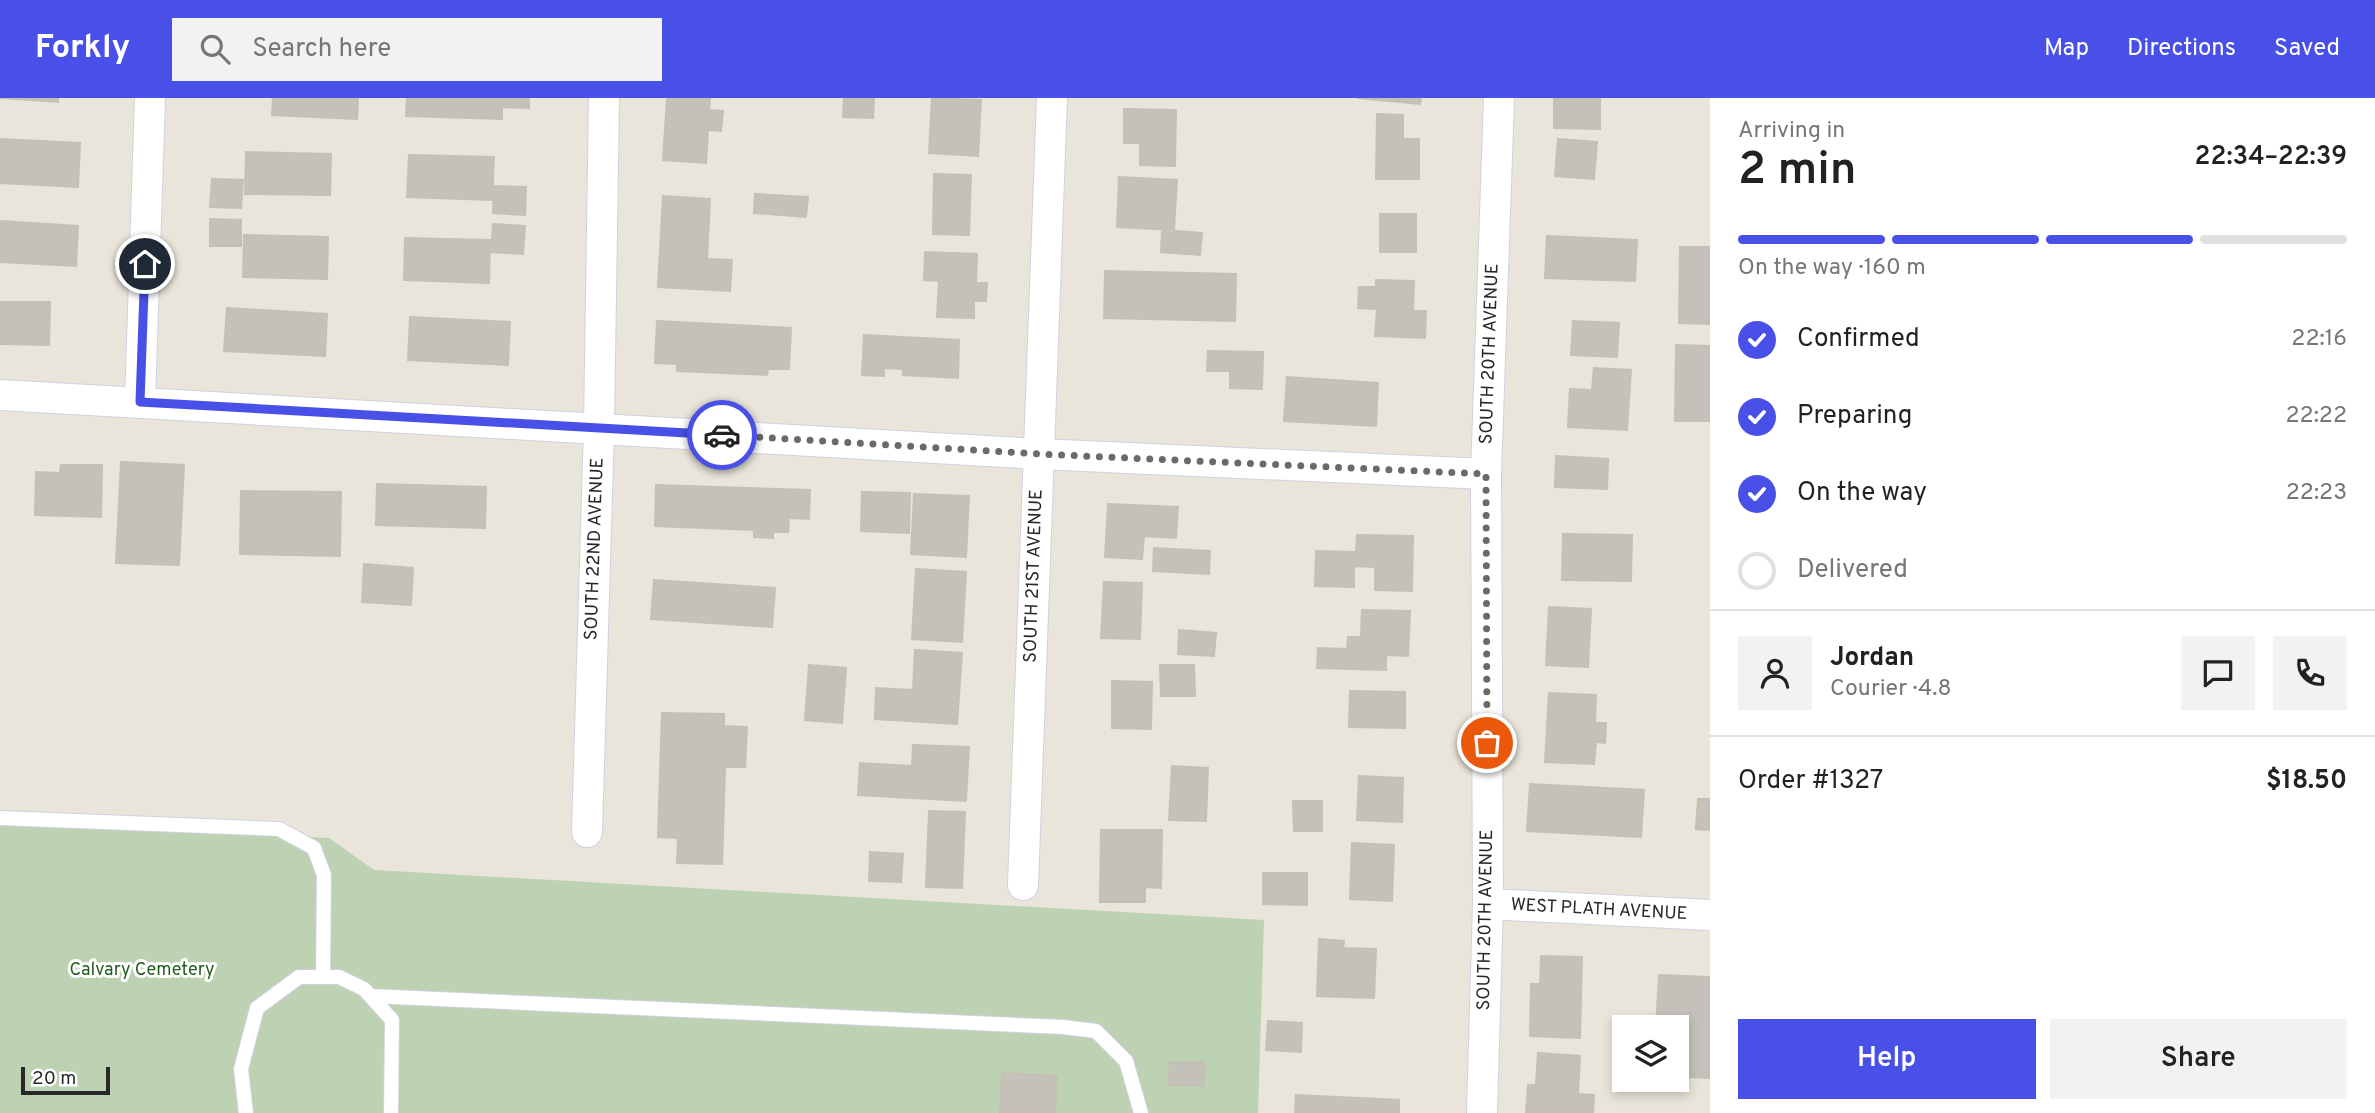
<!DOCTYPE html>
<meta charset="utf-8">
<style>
:root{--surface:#fff;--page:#f2f2f2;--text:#222;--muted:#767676;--line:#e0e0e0;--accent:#4950e7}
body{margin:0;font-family:Overpass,sans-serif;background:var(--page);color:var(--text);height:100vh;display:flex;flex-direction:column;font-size:26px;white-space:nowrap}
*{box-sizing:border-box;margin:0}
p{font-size:23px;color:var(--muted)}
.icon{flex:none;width:38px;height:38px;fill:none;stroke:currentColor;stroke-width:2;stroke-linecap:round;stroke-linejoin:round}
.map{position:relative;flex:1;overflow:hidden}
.sheet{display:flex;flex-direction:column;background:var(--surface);width:665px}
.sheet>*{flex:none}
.controls{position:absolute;left:1612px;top:917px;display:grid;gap:14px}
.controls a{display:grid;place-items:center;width:77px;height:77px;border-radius:0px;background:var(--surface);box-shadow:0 4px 10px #0003;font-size:35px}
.scale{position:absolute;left:21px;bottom:18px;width:89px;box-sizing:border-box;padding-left:7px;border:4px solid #282828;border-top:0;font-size:19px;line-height:24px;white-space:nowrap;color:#282828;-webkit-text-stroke:5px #fff;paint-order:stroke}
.pin{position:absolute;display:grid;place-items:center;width:60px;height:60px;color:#fff;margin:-30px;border:4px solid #fff;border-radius:50%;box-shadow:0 2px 7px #0007}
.courier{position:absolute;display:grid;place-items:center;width:70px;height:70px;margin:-35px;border:5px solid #4950e7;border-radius:50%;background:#fff;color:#222;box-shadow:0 2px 9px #0007}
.summary em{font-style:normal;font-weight:600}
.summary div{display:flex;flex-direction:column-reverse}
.summary{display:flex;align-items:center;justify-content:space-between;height:119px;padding:0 28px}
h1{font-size:46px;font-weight:600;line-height:52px}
.bar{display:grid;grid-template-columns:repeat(4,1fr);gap:10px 7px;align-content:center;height:84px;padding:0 28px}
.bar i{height:9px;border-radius:5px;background:var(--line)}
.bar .current{background:var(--accent)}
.bar p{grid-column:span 4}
.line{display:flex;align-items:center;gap:18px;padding:0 28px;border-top:2px solid var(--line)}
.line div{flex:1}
.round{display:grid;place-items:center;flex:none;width:74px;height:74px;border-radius:0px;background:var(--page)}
ol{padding:0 28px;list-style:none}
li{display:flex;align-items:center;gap:21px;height:77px}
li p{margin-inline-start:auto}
li .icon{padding:7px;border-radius:50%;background:var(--accent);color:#fff;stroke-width:4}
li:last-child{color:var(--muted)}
li i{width:38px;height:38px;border:4px solid var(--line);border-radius:50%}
.button{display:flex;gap:14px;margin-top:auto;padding:14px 28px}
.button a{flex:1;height:80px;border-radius:0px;background:var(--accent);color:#fff;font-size:28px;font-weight:600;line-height:80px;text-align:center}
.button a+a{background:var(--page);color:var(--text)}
header{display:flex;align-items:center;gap:42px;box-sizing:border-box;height:98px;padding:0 35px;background:var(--accent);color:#fff}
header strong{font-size:33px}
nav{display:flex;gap:38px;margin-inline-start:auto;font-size:24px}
.search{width:490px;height:63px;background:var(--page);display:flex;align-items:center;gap:18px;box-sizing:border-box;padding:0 24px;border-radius:0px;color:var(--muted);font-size:26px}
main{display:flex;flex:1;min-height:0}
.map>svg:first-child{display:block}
</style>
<header>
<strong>Forkly</strong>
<div class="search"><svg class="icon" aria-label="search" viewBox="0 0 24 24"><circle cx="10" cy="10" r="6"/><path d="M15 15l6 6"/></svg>Search here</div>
<nav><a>Map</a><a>Directions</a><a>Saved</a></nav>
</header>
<main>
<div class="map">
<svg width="1710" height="1015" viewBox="0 0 1710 1015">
<rect width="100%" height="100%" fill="#e9e5da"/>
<path fill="#bdd1b3" d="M0 722 329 740 374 772 1264 822 1258 1015H0Z"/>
<path fill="#c4c1ba" stroke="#c4c0b5" stroke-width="2" d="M0 0H58V4Z
M273 0H358L357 21 272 17Z
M407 0H529V10L502 9V21L406 18Z
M667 0H710L709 12 723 13 721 33 708 32 706 65 663 62Z
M844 0H874L873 20 843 19Z
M932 0 981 2 978 58 929 55Z
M1357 0H1421L1420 6Z
M1554 0H1600V31L1554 30Z
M1124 11 1176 12 1175 68 1140 67V45H1124Z
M1377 16 1403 17V41H1419V81H1376Z
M0 41 80 45 78 89 0 85Z
M1558 41 1597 44 1594 81 1555 78Z
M246 54 331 56 330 97 245 96Z
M409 57 494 59 492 102 407 99Z
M934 76 971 77 969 137 933 136Z
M1119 79 1177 82 1174 132 1117 129Z
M212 81 243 82 241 110 210 109Z
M494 88 526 89 525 117 493 115Z
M755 96 808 99 806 119 754 115Z
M663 98 710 101 707 161 732 162 730 193 658 189Z
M1380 116H1416V154H1380Z
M210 121 241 122V148H210Z
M0 123 78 128 76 168 0 164Z
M493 126 525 128 523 156 491 154Z
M1162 132 1202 135 1200 157 1161 154Z
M244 137 328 139 327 181 243 179Z
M1547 138 1637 142 1635 183 1545 180Z
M405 140 490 142 489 185 404 182Z
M1680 149H1710V226L1679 225Z
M925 154 977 156 976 185H987L986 203H974V220L937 219 939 183 924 182Z
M1105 173 1236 176 1235 223 1104 220Z
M1376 182 1414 183 1413 213H1426L1425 240 1375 238 1377 211 1358 210 1359 189H1376Z
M0 204H50L49 247 0 246Z
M227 210 327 216 325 258 224 253Z
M410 219 510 224 508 267 408 262Z
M657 223 791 230 789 271H768L767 277 677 273V266L655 265Z
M1573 223 1619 225 1617 259 1571 257Z
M864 237 959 242 958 280 903 277V271L884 270V278L862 277Z
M1676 247 1710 248V323H1675Z
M1208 253 1263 254 1262 291 1230 290V273H1207Z
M1594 270 1631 272 1627 332 1568 329 1570 291 1592 292Z
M1287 279 1378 285 1376 328 1284 323Z
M1556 358 1608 361 1607 391 1555 389Z
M121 364 184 367 179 467 116 465Z
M61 367H102L101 419 35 417 36 374 60 375Z
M377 386 486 389 485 430 376 427Z
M656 387 810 392 809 421 789 420 788 434H773V440L754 439V432L655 428Z
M241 393 341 394 340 458 240 456Z
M862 394 910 395 909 435 861 433Z
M914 396 969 398 966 459 911 456Z
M1108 406 1178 409 1176 440 1144 438 1142 461 1105 459Z
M1563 436 1632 437 1631 483 1562 482Z
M1357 437 1413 438 1412 493 1375 492V469L1354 468V489L1315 488 1316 453 1356 454Z
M1154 450 1210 453 1209 476 1153 473Z
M364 466 413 470 411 507 362 504Z
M916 471 966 474 962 544 912 541Z
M654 482 775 490 772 529 651 521Z
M1104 484 1142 485 1140 541 1101 540Z
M1549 509 1591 511 1588 569 1546 567Z
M1362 512 1410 513 1408 558 1386 557V572L1317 570 1318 550 1347 551 1348 539H1361Z
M1179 532 1216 535 1214 558 1178 556Z
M915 552 962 555 957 626 875 621 876 590 913 592Z
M809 567 846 570 842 625 805 622Z
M1160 567H1194L1195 598H1161Z
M1112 583 1152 584 1151 631 1112 630Z
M1350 593 1405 594V630L1349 629Z
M1549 595 1596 597 1595 625H1606L1605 645 1596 644 1594 666 1545 664Z
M662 615 724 616V628L747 629 745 669H725L722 766 677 765 678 740 658 739Z
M913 647 969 649 966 703 858 697 860 665 912 668Z
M1172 668 1208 670 1206 723 1169 722Z
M1359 678 1403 680 1402 724 1357 722Z
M1530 686 1644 692 1641 739 1527 733Z
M1698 701H1710V732L1696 731Z
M1293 703H1322V733H1294Z
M929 713 965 714 962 790 926 789Z
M1101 732H1162L1161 790 1145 789V804H1100Z
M1352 745 1394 747 1392 803 1350 801Z
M870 754 903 756 901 784 869 783Z
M1263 775H1307V807L1263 806Z
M1319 841 1344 843 1343 850 1376 851 1374 900 1317 898Z
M1541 858 1582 859 1580 940 1530 938 1531 886H1540Z
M1659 877 1710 879V980L1685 979 1687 941 1676 940V929H1656Z
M1268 923 1302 925 1301 954 1266 952Z
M1538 955 1580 958 1578 996 1594 997 1593 1015H1526L1528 987H1536Z
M1170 964H1205L1204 988 1169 987Z
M1002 975 1057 978 1055 1015H1000Z
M1296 997 1399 1002V1015H1295Z"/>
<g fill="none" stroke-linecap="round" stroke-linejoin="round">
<g stroke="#d0d1df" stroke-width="16">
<path id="lane" d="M0 720 279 731 314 750 324 777 323 879
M371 898 1063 929 1096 933 1126 963 1141 1015
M246 1015 241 971 257 910 299 879H339L364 891 392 922 391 1015"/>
</g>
<g stroke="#d0d1df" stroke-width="32">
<path id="street" d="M0 297 1039 356 1486 376
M140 304 150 0
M587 734 599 329 604 0
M1023 787 1052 0
M1488 806 1710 817
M1482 1015 1488 806 1486 376 1499 0"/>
</g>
<use href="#lane" stroke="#fff" stroke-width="14"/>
<use href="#street" stroke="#fff" stroke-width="30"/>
</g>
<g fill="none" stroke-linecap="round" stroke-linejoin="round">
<path stroke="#6c6a66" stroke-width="7" stroke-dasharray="0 12.6" d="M722 337 1039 356 1486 376 1487 645"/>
<path stroke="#4950e7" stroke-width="9" d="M145 166 140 304 722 337"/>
</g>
<g text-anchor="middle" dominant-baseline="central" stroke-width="6" stroke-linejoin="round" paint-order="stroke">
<g font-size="18" fill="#282828" stroke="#fff">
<text transform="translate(1490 256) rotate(-88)">SOUTH 20TH AVENUE</text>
<text transform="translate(595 451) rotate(-88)">SOUTH 22ND AVENUE</text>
<text transform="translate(1034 478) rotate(-88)">SOUTH 21ST AVENUE</text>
<text transform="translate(1599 812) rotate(3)">WEST PLATH AVENUE</text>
<text transform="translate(1486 822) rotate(-89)">SOUTH 20TH AVENUE</text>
</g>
<g font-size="18" fill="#245c20" stroke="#fff">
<text x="142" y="872">Calvary Cemetery</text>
</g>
</g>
</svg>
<div class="controls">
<a><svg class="icon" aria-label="layers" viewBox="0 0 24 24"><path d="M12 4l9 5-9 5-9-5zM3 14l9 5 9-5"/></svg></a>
</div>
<div class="scale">20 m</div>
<div class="pin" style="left:1487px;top:645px;background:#ea580c"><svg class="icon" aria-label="bag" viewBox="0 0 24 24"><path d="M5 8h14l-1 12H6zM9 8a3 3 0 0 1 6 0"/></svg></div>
<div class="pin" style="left:145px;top:166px;background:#1f2937"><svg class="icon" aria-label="home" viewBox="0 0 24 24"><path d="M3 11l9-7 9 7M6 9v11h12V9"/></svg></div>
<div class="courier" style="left:722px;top:337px"><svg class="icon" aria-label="car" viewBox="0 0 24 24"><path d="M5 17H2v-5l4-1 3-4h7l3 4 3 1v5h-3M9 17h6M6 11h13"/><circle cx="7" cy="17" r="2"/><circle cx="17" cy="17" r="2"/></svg></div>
</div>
<section class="sheet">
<div class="summary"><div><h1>2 min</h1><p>Arriving in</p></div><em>22:34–22:39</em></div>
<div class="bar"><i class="current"></i><i class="current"></i><i class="current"></i><i></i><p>On the way · 160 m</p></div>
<ol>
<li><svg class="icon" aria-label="check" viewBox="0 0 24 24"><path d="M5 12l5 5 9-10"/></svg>Confirmed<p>22:16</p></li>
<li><svg class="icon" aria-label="check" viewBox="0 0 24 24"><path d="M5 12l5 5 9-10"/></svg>Preparing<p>22:22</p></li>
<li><svg class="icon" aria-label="check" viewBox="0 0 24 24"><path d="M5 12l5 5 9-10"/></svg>On the way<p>22:23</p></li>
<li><i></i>Delivered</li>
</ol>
<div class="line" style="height:126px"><a class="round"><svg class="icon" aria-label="person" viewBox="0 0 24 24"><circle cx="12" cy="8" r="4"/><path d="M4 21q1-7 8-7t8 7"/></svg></a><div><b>Jordan</b><p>Courier · 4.8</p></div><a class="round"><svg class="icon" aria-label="chat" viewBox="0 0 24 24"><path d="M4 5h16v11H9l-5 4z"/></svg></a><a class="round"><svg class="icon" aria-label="phone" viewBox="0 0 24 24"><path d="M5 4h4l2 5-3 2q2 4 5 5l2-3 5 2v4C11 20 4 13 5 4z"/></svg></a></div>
<div class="line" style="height:91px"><div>Order #1327</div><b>$18.50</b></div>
<div class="button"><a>Help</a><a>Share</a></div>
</section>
</main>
